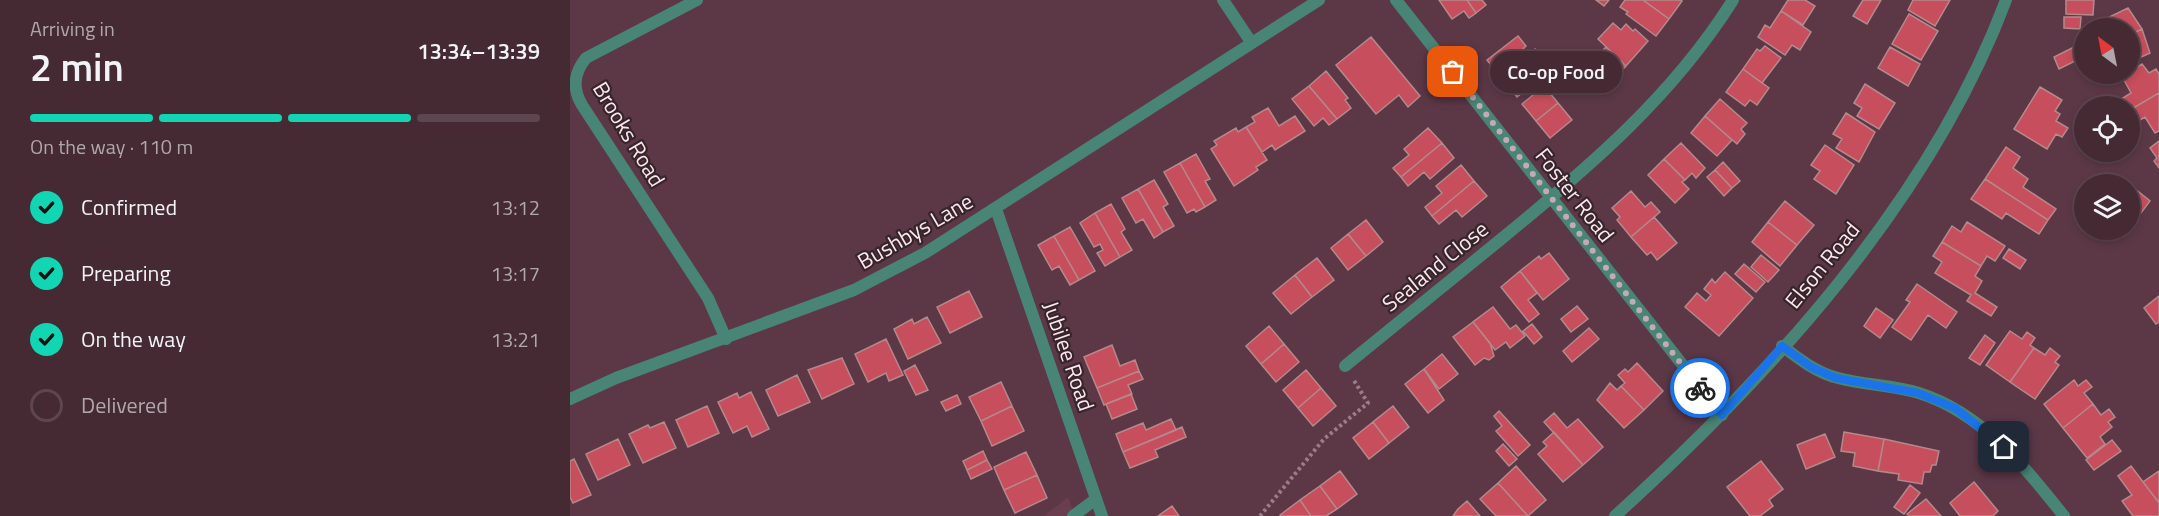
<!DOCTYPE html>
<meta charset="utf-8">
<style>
:root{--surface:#452a34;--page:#4f3640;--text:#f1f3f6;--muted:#b0a7ac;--line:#5d464f;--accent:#12d5b4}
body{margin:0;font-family:"Titillium Web",sans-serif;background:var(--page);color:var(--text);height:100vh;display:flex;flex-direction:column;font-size:22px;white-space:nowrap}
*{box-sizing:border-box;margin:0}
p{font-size:20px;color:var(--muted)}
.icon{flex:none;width:33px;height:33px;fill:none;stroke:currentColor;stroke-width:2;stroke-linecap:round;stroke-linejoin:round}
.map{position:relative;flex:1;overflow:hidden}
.drawer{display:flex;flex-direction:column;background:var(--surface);width:570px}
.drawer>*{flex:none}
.needle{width:39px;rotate:328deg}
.controls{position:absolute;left:1504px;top:18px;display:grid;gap:12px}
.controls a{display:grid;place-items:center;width:66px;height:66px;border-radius:50%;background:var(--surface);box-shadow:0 3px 9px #0003,0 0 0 2px var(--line);font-size:30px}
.pin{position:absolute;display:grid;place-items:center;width:51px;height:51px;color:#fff;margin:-26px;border-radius:12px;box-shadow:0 3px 9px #0006}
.courier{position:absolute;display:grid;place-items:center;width:60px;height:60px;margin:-30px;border:4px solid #1a73e8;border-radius:50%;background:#fff;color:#222;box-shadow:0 2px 8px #0007}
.bubble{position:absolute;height:42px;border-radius:21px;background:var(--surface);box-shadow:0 3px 9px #0003,0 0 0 2px var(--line);font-size:20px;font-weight:600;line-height:42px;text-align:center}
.head em{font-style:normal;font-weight:600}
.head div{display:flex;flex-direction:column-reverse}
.head{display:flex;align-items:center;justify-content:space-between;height:102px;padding:0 30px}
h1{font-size:39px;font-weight:600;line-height:45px}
.bar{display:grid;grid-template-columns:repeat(4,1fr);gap:9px 6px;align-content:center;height:72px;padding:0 30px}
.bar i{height:8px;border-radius:4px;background:var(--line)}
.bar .on{background:var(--accent)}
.bar p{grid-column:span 4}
ol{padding:0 30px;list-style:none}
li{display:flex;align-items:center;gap:18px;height:66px}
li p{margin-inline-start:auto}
li .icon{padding:6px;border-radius:50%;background:var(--accent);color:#111;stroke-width:4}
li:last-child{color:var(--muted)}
li i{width:33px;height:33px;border:3px solid var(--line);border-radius:50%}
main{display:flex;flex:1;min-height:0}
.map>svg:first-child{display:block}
</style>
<main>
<section class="drawer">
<div class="head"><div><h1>2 min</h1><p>Arriving in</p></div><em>13:34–13:39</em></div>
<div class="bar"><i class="on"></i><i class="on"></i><i class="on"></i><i></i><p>On the way · 110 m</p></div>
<ol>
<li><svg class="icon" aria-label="check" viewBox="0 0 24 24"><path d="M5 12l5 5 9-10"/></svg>Confirmed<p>13:12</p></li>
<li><svg class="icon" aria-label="check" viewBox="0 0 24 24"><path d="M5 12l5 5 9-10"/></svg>Preparing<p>13:17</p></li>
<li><svg class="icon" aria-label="check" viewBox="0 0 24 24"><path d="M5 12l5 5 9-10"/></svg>On the way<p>13:21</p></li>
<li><i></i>Delivered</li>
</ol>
</section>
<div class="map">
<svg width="1589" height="516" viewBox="0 0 1589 516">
<rect width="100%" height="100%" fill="#5c3846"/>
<path fill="#6a3e4f" d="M498 497 505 516H474Z"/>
<path fill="#c64e5d" stroke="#b5898b" stroke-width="1.5" d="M869 0H897L906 13 899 18 894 11 882 19Z
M897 0H912L916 5 906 13Z
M1026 0H1039L1034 6Z
M1055 0H1073L1099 19 1086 36 1056 14 1058 12 1050 7Z
M1073 0H1110L1112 1 1099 19Z
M1218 0H1235L1245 6 1233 25 1211 11Z
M1293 0H1311L1297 24 1283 16Z
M1343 0H1380L1365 26 1338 10Z
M1496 0H1524L1523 15 1496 14Z
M1558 8 1572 29 1560 35V28H1533L1529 22Z
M1211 11 1241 32 1230 50 1222 45 1215 55 1188 37 1195 25 1200 28Z
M1339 14 1368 31 1351 60 1322 44Z
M1494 17H1511L1510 29 1494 28Z
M1043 23 1051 30 1056 24 1063 31 1065 29 1078 41 1056 66 1028 39Z
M1572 29 1580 53 1560 62V35Z
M948 36 956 46 951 51 956 57 931 77 917 60Z
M801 37 850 96 838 107 829 95 806 114 766 65Z
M1514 42 1515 56 1489 69 1484 57Z
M1195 46 1211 58 1192 83 1173 69 1187 49 1190 51Z
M1036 47 1056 66 1036 87 1023 74 1029 68 1022 61Z
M1320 47 1350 64 1338 86 1308 68Z
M965 49 981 70 947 97 931 77Z
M1572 64 1579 73 1586 69 1589 74V93L1560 110V106H1547L1545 103 1561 93 1552 76Z
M1173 69 1199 88 1187 105 1180 100 1175 106 1156 92Z
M756 71 778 98 775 100 781 108 767 119 739 86Z
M1295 84 1325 103 1309 129 1287 116 1292 108 1284 103Z
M739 86 767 119 759 125 753 118 744 126 722 99Z
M974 86 988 103 966 121 952 104Z
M1470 87 1492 100 1485 111 1490 114 1486 121 1498 128 1492 137 1486 134 1477 149 1444 129Z
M1589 93V131L1585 133 1575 117 1560 126V110Z
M1150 99 1177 123 1171 129 1175 134 1167 144 1135 116Z
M988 103 1002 120 980 138 966 121Z
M698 108 709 126 725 116 735 131 705 150 702 145 692 152 676 127 685 122 682 117Z
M1276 113 1305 132 1289 162 1266 148 1272 139 1263 134Z
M1135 116 1162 140 1147 156 1121 133Z
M676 127 697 160 686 167 688 170 664 186 641 149 647 145 644 141 666 128 668 132Z
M858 128 872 143 831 177 823 168 839 155 834 149Z
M1589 141V168L1584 161 1587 158 1580 148Z
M872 143 884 158 860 179 854 172 838 186 831 177Z
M1111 143 1135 168 1126 178 1122 173 1115 180 1094 159Z
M1255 145 1284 165 1266 194 1244 179 1250 171 1241 165Z
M1436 147 1450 157 1443 168 1458 179 1453 187 1486 209 1478 220 1415 179Z
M626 154 640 179 635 181 646 200 635 207 610 163Z
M1094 159 1115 180 1112 182 1119 189 1105 203 1078 175Z
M1153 162 1170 181 1162 188 1145 170Z
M610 163 635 207 626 212 624 209 617 213 594 172Z
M891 165 904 181 862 216 855 207 872 193 866 186Z
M1145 170 1162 188 1154 196 1137 177Z
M1415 179 1478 220 1469 234 1436 213 1432 219 1401 199Z
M584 180 598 204 593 207 604 226 593 232 568 189Z
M904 181 917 196 892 217 886 210 869 224 862 216Z
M1564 188 1580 201 1562 225 1560 193Z
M568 189 593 232 584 238 573 219 566 223 552 198Z
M1061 191 1075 207 1081 202 1090 212 1061 237 1047 220 1050 217 1042 208Z
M1215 201 1244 225 1227 245 1198 222Z
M541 204 555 229 551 232 562 250 550 257 525 213Z
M525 213 550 257 535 266 527 253 533 250 530 244 524 247 510 223Z
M1084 217 1107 243 1087 260 1081 252 1077 255 1061 237Z
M796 220 813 242 796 256 778 234Z
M1198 222 1227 245 1210 266 1182 242Z
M1397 222 1435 246 1425 261 1417 256 1411 266 1372 242 1382 226 1391 232Z
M500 227 525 271 509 280 484 236Z
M778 234 796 256 778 270 761 248Z
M484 236 509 280 500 285 489 266 482 270 468 245Z
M1372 242 1411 266 1405 276 1412 281 1405 293 1427 307 1421 316 1397 301 1401 295 1365 273 1372 262 1363 256Z
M1439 249 1456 260 1450 269 1433 258Z
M979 253 999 279 973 300 950 271 969 256 971 259Z
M1191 255 1209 270 1198 282 1181 267Z
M747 258 764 280 742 297 725 275Z
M1174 264 1195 282 1186 292 1165 274Z
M950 271 967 293 958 300 969 314 959 322 931 287Z
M1155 272 1183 298 1149 336 1115 307 1127 293 1136 301 1141 295 1134 289 1142 279 1145 283Z
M725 275 742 297 721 314 703 293Z
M1347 284 1387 312 1376 328 1358 315 1341 340 1322 327 1340 302 1336 300Z
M399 291 412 317 380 333 367 307Z
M1589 296V322L1586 324 1574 308Z
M1007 306 1018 319 1001 332 991 319Z
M923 307 940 329 946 325 955 336 940 348 936 342 925 350 903 322Z
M1306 308 1323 320 1310 338 1294 326Z
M357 317 371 343 338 359 324 329 342 319 344 324Z
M903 322 920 343 924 356 919 360 914 358 905 365 883 337Z
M962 324 972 337 964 344 953 331Z
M699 326 714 344 691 364 676 346Z
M1019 328 1029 339 1002 362 993 351Z
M1440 331 1452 339 1457 332 1465 338 1460 345 1464 348 1440 382 1416 365Z
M1415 335 1425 343 1410 365 1399 358Z
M316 339 333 375 319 381 316 373 298 382 285 354Z
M714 344 729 362 706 382 691 364Z
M542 345 550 366 565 360 569 371 527 388 514 357Z
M1464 348 1475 355 1480 348 1490 356 1485 362 1489 365 1465 399 1440 382Z
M872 354 888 374 869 389 854 369Z
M272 358 284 384 252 399 238 370Z
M1067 363 1093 391 1074 410 1051 386 1055 383 1048 375 1055 369 1058 372Z
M345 365 358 390 346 395 334 371Z
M854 369 874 400 858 413 835 384Z
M736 370 751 388 728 408 713 390Z
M569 371 573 379 558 385 562 394 534 405 527 388Z
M227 375 240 402 208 416 196 390Z
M1504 380 1508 386 1516 380 1522 387 1514 393 1523 404 1493 428 1474 404Z
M431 382 442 406 411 421 399 397Z
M1040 383 1047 390 1051 386 1074 410 1054 428 1027 400Z
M751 388 766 406 743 426 728 408Z
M181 392 199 429 182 437 177 426 163 433 148 402 167 393 169 398Z
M561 394 567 409 542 419 536 404Z
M387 395 391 404 376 411 371 402Z
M1523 404 1531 415 1539 409 1545 417 1538 422 1542 427 1530 437 1535 444 1517 458 1493 428Z
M137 406 149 433 118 447 106 420Z
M442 406 454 431 422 446 411 421Z
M823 406 839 427 819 443 803 422Z
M929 411 960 445 948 456 926 431 932 426 924 416Z
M984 413 997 428 1008 419 1033 447 1013 465 974 422Z
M601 419 606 430 553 452 546 434 573 423 576 430Z
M94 422 106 448 73 463 59 434 78 425 80 428Z
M803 422 819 443 799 459 783 438Z
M612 427 616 437 585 450 588 457 560 468 553 452Z
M984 432 1013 465 993 482 968 454 977 446 973 442Z
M1274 432 1314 439 1308 471 1283 466 1285 453 1271 451Z
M1255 434 1265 457 1236 469 1227 445Z
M48 439 60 465 28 480 16 454Z
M1314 439 1369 451 1366 465H1362L1360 472H1354L1352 484 1328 480 1329 474 1308 471Z
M1542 440 1551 451 1524 470 1516 460Z
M933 444 947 459 939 466 926 451Z
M413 451 417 460 397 470 393 461Z
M456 452 467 475 434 490 424 467Z
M4 459 21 495 3 503 0 497V461Z
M417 460 422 469 401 479 397 470Z
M1191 461 1213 489 1199 500 1203 506 1190 516H1180L1157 487Z
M946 466 976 500 958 516 928 483Z
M1561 466 1589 503V516H1563L1552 501 1562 495 1548 476Z
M770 471 787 494 767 509 750 486Z
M1589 471V503L1573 482Z
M467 475 477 498 445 513 434 490Z
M1404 482 1428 511 1423 516H1390L1380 503Z
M928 483 958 516H926L910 499Z
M1340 485 1350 493 1334 514 1324 507Z
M750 486 767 509 756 516H741L730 500Z
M1356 499 1371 516H1339L1337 514Z
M730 500 741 516H710V515Z
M897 501 910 516H883L888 509Z
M602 506 609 516H588Z"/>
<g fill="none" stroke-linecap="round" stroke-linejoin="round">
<path stroke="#9b7c88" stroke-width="4" stroke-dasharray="3 3" stroke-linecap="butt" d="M690 516 754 439 798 403 783 379"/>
<path stroke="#488576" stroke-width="12" d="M503 516 526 499"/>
<path stroke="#488576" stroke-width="12" d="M127 0 16 58C4 73 2 88 12 105L138 298 156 339
M653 0 681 42
M826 0 1152 415
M426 209 532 516
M1212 346C1229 359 1247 373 1268 378 1294 385 1323 385 1349 393 1412 413 1454 466 1494 516
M775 366C827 324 879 282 930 240 1018 168 1102 97 1163 0
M1045 516C1201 375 1361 200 1436 0"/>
<path stroke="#488576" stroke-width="12" d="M0 399 46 378 284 290 355 253 749 0"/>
</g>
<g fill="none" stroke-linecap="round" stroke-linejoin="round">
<path stroke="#c5a9b3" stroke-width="6" stroke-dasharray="0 10.8" d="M883 72 1130 388"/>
<path stroke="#1a73e8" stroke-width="8" d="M1130 388 1152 415 1212 346 1241 367 1266 378 1348 393 1385 408 1434 447"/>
</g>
<g text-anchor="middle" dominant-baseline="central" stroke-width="4.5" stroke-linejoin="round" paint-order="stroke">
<g font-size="22" fill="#fde6ee" stroke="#36252b">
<text transform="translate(59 134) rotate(59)">Brooks Road</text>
<text transform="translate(1005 195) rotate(52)">Foster Road</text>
<text transform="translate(345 231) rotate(-30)">Bushbys Lane</text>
<text transform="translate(1252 265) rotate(-51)">Elson Road</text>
<text transform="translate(865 266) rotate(-39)">Sealand Close</text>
<text transform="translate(499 356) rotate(71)">Jubilee Road</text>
</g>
</g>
</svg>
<div class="controls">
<a><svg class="needle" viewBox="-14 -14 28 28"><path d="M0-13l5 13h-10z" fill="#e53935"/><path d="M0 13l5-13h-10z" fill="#b0a7ac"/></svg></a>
<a><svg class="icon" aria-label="locate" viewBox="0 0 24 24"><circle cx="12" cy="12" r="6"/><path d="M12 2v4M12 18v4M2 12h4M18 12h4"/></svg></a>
<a><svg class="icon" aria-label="layers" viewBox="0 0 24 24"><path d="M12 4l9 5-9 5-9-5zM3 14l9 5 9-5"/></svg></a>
</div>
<div class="pin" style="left:883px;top:72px;background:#ea580c"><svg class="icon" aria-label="bag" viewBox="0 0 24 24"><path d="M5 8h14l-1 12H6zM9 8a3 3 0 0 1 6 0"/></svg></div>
<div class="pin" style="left:1434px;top:447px;background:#1f2937"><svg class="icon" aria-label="home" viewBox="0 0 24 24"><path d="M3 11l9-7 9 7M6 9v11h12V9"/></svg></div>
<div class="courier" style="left:1130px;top:388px"><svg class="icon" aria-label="bike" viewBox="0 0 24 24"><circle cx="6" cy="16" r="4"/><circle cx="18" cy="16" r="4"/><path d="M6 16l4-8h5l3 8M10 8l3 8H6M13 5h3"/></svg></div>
<div class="bubble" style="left:920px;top:51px;width:132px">Co-op Food</div>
</div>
</main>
